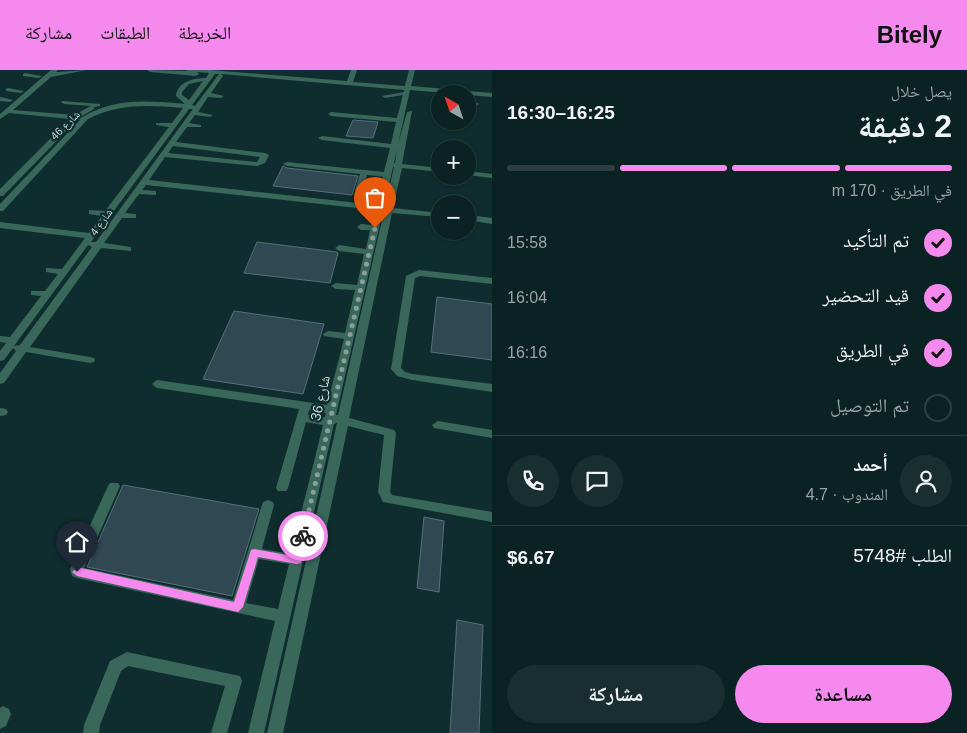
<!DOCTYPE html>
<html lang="ar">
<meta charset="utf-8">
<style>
:root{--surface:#0b2222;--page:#192f2f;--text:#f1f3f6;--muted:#9aa4a5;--line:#2b3f40;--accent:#f589ee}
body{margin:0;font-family:Helvetica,"Noto Naskh Arabic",sans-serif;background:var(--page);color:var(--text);direction:rtl;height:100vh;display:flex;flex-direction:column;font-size:19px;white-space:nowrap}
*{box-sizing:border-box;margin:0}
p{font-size:16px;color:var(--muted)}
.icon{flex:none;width:28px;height:28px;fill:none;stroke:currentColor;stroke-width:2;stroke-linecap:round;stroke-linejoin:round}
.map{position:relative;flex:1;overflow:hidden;direction:ltr}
.sheet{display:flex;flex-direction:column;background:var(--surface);width:475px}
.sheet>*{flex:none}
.needle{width:32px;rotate:320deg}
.fabs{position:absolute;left:431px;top:15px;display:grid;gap:10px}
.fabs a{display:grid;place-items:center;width:45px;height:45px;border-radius:50%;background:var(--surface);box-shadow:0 1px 4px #0004,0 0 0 1px var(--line);font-size:25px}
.pin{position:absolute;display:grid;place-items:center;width:42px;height:42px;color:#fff;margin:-51px -21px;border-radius:50% 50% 50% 0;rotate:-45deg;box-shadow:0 0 5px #0007}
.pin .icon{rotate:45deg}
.courier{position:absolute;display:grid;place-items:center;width:50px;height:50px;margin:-25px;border:4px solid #f589ee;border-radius:50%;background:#fff;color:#222;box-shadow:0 1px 6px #0007}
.headline em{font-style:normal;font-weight:800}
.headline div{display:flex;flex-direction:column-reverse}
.headline{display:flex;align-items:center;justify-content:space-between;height:85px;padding:0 15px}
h1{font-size:32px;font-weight:800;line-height:38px}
.bar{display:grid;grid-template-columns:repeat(4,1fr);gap:8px 5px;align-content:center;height:60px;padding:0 15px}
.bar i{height:6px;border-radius:4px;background:var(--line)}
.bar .on{background:var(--accent)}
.bar p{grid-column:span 4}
.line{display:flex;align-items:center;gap:12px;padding:0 15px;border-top:1px solid var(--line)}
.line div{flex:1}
.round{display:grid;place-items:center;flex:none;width:52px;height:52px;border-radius:26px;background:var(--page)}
ol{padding:0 15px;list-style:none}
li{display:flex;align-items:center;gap:15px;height:55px}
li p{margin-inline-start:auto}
li .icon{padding:5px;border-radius:50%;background:var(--accent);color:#111;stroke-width:4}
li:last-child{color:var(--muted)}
li i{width:28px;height:28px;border:2px solid var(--line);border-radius:50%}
.action{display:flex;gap:10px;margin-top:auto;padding:10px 15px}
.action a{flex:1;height:58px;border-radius:30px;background:var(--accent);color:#111;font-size:20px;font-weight:800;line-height:58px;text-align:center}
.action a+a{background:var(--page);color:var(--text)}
header{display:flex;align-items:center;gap:30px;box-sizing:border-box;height:70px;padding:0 25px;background:var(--accent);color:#111}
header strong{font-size:24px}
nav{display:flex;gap:28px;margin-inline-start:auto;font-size:18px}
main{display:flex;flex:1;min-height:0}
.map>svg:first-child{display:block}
</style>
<header>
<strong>Bitely</strong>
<nav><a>الخريطة</a><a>الطبقات</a><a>مشاركة</a></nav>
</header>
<main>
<section class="sheet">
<div class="headline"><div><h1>2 دقيقة</h1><p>يصل خلال</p></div><em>16:25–16:30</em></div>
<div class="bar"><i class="on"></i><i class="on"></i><i class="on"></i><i></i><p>في الطريق · 170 m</p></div>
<ol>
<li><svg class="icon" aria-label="check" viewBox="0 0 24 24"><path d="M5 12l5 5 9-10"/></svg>تم التأكيد<p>15:58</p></li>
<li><svg class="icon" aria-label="check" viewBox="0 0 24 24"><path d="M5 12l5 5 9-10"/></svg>قيد التحضير<p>16:04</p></li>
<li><svg class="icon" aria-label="check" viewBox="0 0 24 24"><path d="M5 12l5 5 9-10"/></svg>في الطريق<p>16:16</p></li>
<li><i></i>تم التوصيل</li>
</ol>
<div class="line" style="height:90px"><a class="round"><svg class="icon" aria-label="person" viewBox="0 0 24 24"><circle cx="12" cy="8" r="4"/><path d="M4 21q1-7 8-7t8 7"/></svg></a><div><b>أحمد</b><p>المندوب · 4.7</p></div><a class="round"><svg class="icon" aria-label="chat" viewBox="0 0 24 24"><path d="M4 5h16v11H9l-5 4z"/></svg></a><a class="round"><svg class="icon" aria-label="phone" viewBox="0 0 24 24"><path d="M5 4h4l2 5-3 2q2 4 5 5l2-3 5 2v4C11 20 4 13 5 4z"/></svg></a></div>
<div class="line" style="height:65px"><div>الطلب #5748</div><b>$6.67</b></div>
<div class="action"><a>مساعدة</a><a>مشاركة</a></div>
</section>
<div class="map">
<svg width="492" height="663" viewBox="0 0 492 663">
<rect width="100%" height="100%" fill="#0f2d2e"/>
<path fill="#2f4852" stroke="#55707b" d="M353 50 378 52 373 68 346 66Z
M283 96 287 98 358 106 352 125 273 116Z
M257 172 337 182 338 183 330 213 244 203Z
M437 227 492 234V290L431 282Z
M234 241 324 254 303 324 203 309Z
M123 415 259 439 232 526 87 497Z
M424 447 444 451 439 522 417 518Z
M457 550 483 555 479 663H450Z"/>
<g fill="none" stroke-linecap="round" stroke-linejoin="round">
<path fill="#39685a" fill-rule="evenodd" d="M51 0H58L56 2 87 0 51 7 13 40 74 45 91 36 64 34 61 32 62 31 100 34V36L94 37V39L82 46 83 47C114 27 151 31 185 34L176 26C177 12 194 8 206 8L209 3 197 2 199 4 196 6 150 2 147 0 188 1 186 0H211L347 11 351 0H357L353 12 405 16 409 0H415L411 16 492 23V27L410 20 398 74 407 42 412 41 402 94 440 98V102L402 98 393 138 440 143V147L392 143 349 348 394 360 396 363 390 422 392 425 492 442V452L383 432 378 422 384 365 348 356 283 663H267L337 353 334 354 264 663H248L275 551 77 508 72 506 70 499 108 416 110 413H118L120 416 84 498 233 530 262 435 263 432 268 430 273 432 274 435 262 479 291 484 323 355 306 352 288 418 286 421H278L276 418 299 339 157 318 152 314 157 310 327 335 344 269 324 266 323 264 328 261 345 263 355 220 336 219 331 216 336 213 357 215 364 184 339 181 335 178 339 175 366 179 370 160H361L357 157 361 154 371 155 375 140 146 115 142 120 156 121V125L139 124 125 143 136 144V148H122L104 173 131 177V181L101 178 30 277 90 287 94 288 95 290 94 292 90 293 26 282 4 313 0 314V303L16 281 13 278 4 290 0 291V281L6 273 0 272V266L10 267 41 226 31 225V221H45L58 204 46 202V198L62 199 85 168 0 158V152L89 163 102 146 89 144V140L105 141 169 57 156 55V53H172L183 38C149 35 119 33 88 49L3 141H0V134L80 50H77L3 126H0V119L70 49 9 43 0 49V44ZM215 4H219L195 36 192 35ZM221 4 404 20V22L382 26 385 28 403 25 397 48 331 42 328 44 331 46 396 52 391 74 322 66 318 68 322 70 390 78 384 102 287 92 283 94 287 96 360 104 355 120 359 122 363 120 367 105 383 107 376 135 149 110 165 87 257 96 265 93 269 85 265 83 176 72 187 57H201V55L189 53 195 45 210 47 213 45 198 42 208 27 221 28 224 26 211 23 223 6ZM203 11 189 30 182 25V22L189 14ZM189 39H193L96 172H91ZM173 76 260 87 257 92 168 83ZM397 79 395 93H394ZM393 97H394L338 345H336ZM88 175 92 177 20 275 14 276ZM309 340 326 343 325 347 308 345ZM259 489 289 494 278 539 246 533Z
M25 3 42 6 39 8 23 6V4Z
M8 18 24 21 21 23 6 21V19Z
M0 27 13 30 10 32 0 31Z
M468 31 478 33 479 34 476 36 468 35Z
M468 101 492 104V108L468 105Z
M468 145 492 148V154L468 150Z
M419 200 492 208V214L420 206 415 208 401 298 405 302 412 304 492 314V322L412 310 397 306 391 299 406 206Z
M0 338 6 339 8 342 6 345 0 346Z
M438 351 492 360V368L434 358 432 355Z
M127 582 240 606 242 611 227 663H211L225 616 128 596 121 601 100 655 99 663H83L84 655 110 591Z
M3 636 9 639 11 644 6 656 0 659V638Z"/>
</g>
<path fill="#f589ee" d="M303 462 308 466 301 493 297 494 258 487 243 537 238 542 77 506 72 502 77 497 234 532 251 480 254 479 293 486 298 466Z"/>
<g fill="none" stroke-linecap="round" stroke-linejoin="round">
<path stroke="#899f9f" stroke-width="5" stroke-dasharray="0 9" d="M303 466 375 158"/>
</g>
<g text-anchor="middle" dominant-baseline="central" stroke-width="4.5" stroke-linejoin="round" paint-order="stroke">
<g font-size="11" fill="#cbdcdc" stroke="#0f2d2e">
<text transform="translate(65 55) rotate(-45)">شارع 46</text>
<text transform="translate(101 152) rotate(-54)">شارع 4</text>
</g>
<g font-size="14" fill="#cbdcdc" stroke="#0f2d2e">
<text transform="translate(320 328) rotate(-77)">شارع 36</text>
</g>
</g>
</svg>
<div class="fabs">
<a><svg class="needle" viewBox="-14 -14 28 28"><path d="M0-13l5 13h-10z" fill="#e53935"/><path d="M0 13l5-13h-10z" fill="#9aa4a5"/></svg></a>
<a>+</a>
<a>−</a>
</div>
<div class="pin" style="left:375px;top:158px;background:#ea580c"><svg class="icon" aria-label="bag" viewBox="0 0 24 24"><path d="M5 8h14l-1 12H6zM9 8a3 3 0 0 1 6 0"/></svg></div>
<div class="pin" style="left:77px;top:502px;background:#1f2937"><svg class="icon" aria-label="home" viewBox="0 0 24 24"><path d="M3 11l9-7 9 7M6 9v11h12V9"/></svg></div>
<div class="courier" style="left:303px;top:466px"><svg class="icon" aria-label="bike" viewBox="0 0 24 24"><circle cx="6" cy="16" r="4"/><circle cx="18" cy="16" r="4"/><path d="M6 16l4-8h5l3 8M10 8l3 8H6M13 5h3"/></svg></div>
</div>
</main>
